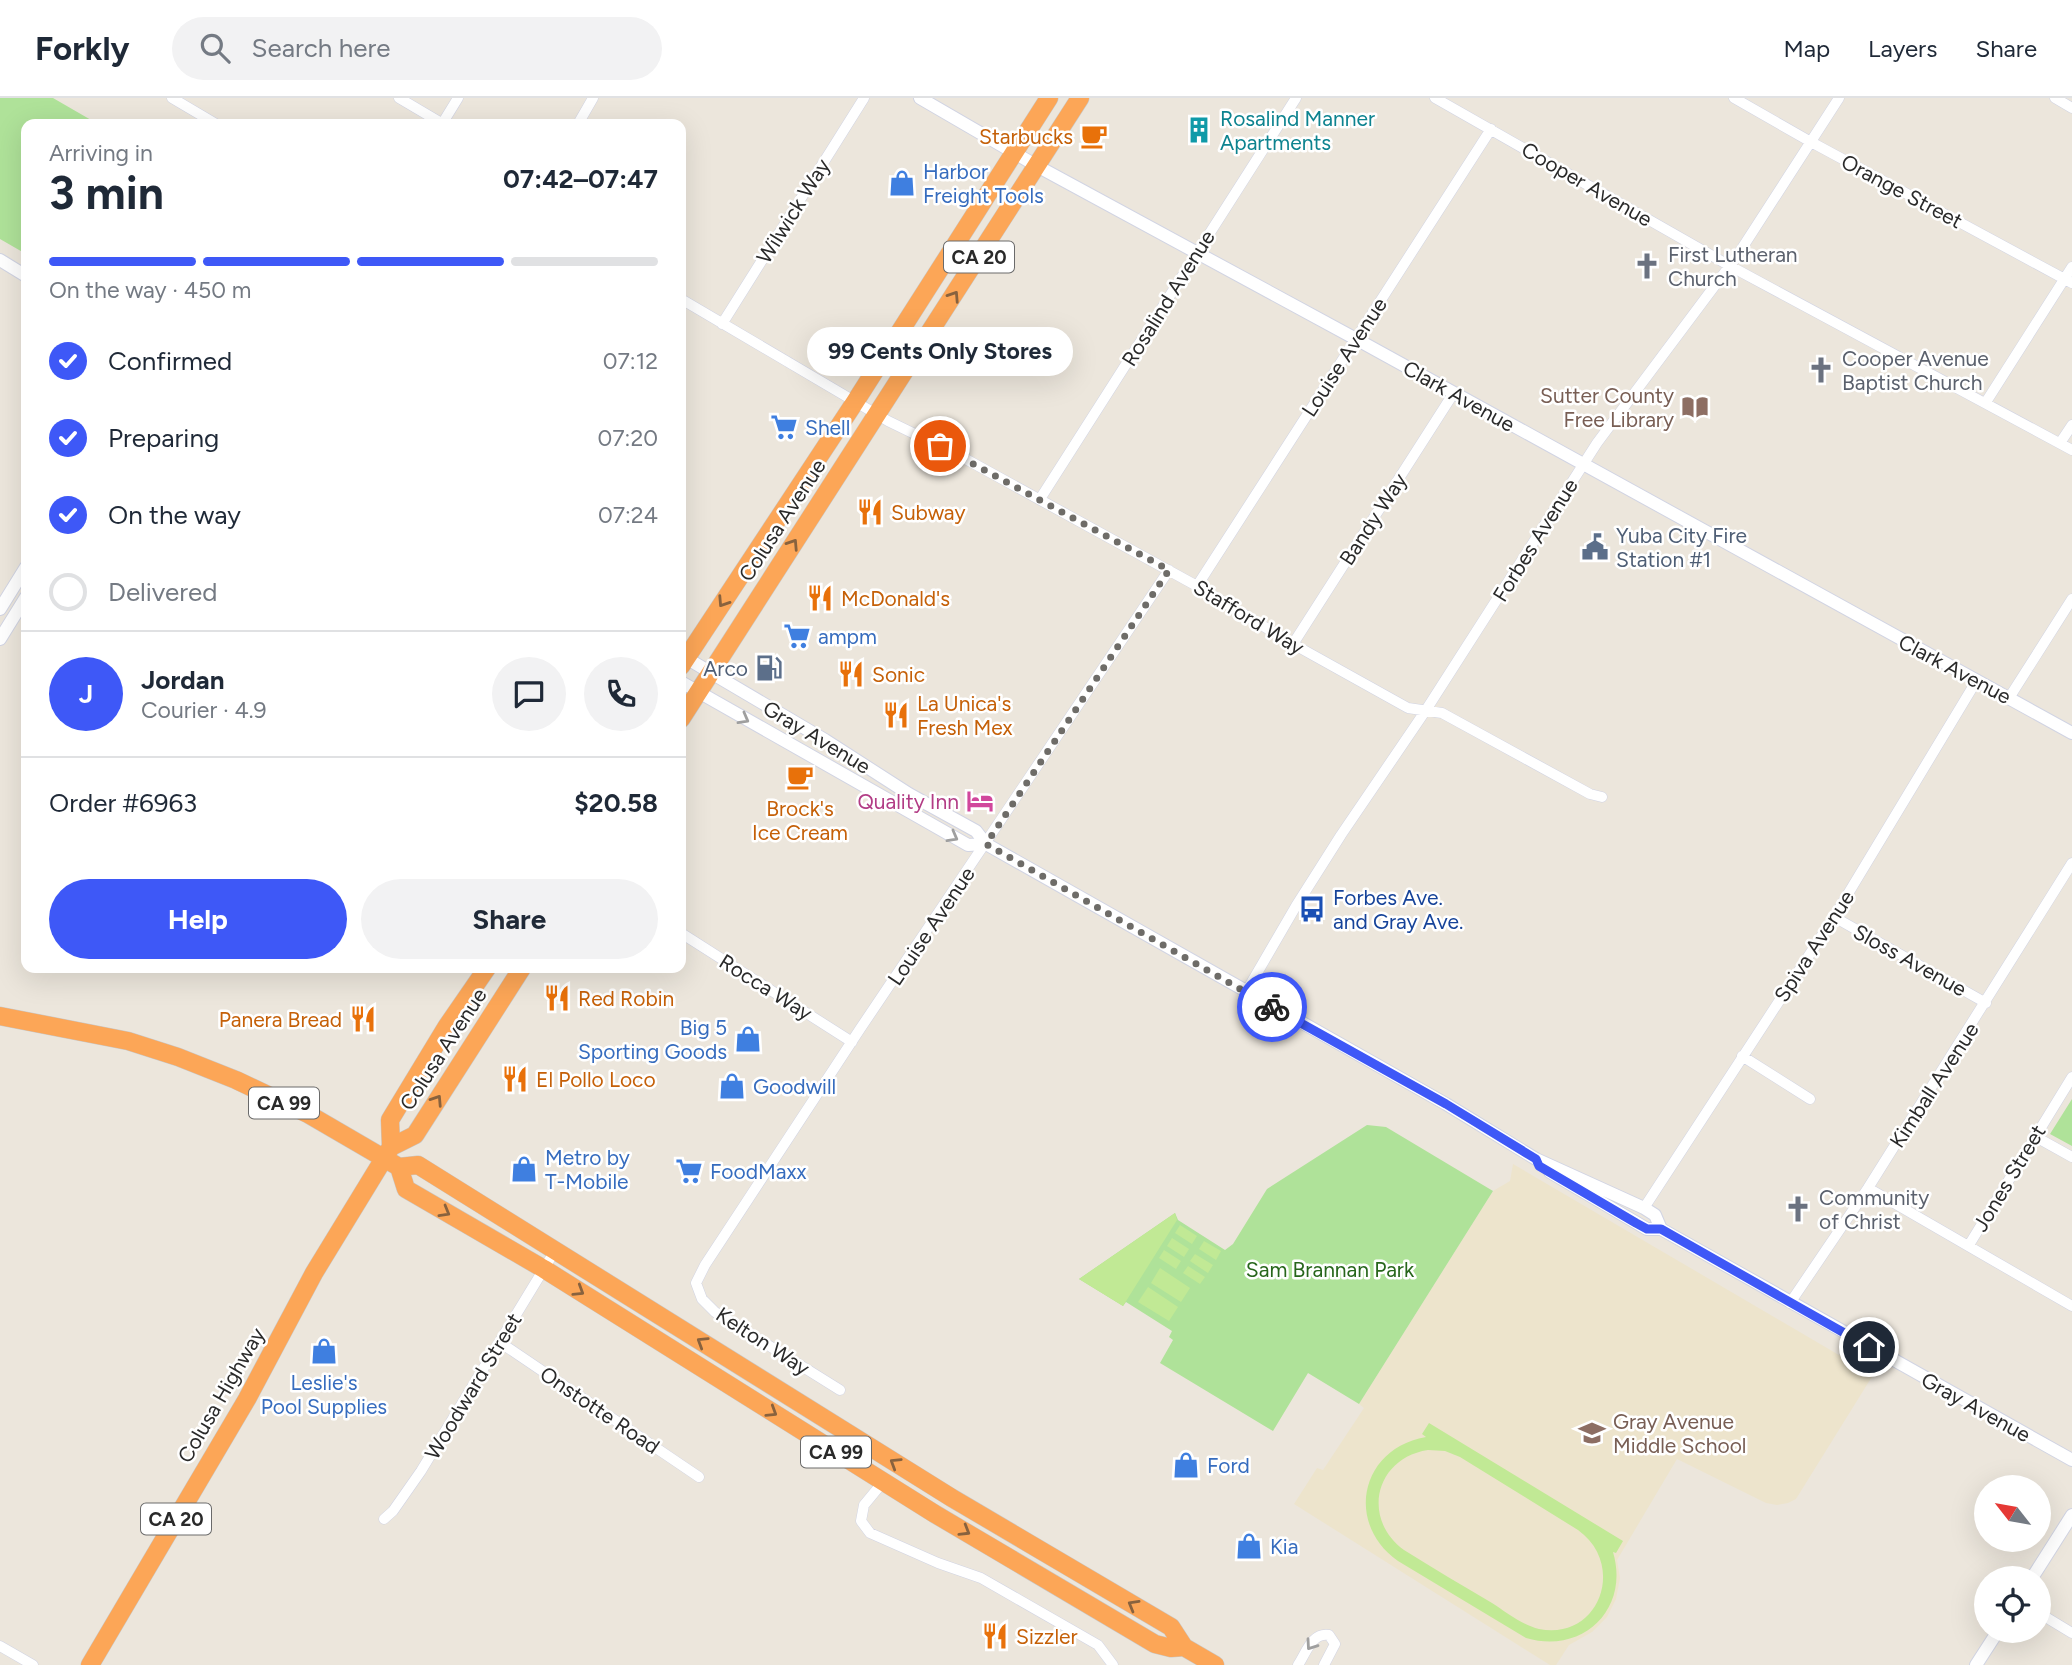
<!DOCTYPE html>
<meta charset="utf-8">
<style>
:root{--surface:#fff;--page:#f2f2f3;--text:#1f2937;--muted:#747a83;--line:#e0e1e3;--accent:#3e58f7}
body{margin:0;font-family:Figtree,sans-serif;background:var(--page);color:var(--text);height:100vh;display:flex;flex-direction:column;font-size:26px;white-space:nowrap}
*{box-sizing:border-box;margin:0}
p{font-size:23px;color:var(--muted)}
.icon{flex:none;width:38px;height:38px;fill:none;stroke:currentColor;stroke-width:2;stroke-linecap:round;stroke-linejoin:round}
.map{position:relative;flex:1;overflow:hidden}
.side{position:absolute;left:21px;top:21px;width:665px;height:854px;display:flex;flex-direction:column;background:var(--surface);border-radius:14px;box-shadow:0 7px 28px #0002}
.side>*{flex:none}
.needle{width:46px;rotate:301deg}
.controls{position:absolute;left:1974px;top:1377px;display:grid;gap:14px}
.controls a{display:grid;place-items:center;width:77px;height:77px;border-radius:50%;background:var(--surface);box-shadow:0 7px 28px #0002;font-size:35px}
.pin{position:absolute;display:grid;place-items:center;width:60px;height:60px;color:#fff;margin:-30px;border:4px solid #fff;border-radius:50%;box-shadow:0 2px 7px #0007}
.courier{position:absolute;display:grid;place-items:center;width:70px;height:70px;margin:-35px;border:5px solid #3e58f7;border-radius:50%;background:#fff;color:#222;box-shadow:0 2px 9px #0007}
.bubble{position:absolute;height:49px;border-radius:24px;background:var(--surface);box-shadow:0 7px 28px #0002;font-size:23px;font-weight:700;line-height:49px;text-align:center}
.overview em{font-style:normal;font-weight:700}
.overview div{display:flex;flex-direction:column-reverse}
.overview{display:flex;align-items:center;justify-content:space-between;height:119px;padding:0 28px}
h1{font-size:46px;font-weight:700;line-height:52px}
.bar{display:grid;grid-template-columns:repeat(4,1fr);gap:10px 7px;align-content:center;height:84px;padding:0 28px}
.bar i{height:9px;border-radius:5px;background:var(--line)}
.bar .on{background:var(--accent)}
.bar p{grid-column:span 4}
.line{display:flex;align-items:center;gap:18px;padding:0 28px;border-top:2px solid var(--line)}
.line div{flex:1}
.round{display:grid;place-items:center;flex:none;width:74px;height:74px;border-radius:37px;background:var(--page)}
ol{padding:0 28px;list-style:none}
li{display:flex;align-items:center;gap:21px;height:77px}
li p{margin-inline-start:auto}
li .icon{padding:7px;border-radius:50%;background:var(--accent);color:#fff;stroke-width:4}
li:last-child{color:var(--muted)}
li i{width:38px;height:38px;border:4px solid var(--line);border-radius:50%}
.primary-button{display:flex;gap:14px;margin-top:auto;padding:14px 28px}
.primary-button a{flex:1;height:80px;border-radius:42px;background:var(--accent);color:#fff;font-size:28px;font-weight:700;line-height:80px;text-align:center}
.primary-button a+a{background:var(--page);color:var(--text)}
header{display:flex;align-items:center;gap:42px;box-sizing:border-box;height:98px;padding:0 35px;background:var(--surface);border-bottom:2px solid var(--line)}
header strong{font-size:33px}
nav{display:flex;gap:38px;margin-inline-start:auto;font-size:24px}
.search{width:490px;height:63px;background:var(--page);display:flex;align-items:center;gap:18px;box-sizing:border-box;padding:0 24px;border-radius:38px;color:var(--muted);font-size:26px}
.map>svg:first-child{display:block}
</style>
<header>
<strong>Forkly</strong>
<div class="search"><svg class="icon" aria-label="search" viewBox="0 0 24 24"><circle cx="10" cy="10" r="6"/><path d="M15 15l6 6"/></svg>Search here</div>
<nav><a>Map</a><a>Layers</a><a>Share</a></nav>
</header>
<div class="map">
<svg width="2072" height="1567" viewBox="0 0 2072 1567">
<rect width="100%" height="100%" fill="#ece6dc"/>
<path fill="#ede4cc" d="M1513 1066 1873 1277 1796 1401 1788 1405 1777 1407 1766 1405 1677 1361 1617 1462 1620 1480 1616 1501 1607 1519 1592 1534 1569 1547 1556 1567H1550L1294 1406 1317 1370 1323 1372 1364 1310 1359 1306 1493 1093 1510 1083Z"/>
<path fill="#afe299" d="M0 0H53L98 26H26V156L0 141Z
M2072 1001V1048L2050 1036Z
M1367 1027 1386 1029 1493 1093 1359 1306 1308 1275 1273 1333 1160 1265 1173 1242 1169 1239 1172 1233 1126 1204 1123 1208 1079 1181 1175 1115 1178 1122 1225 1152 1233 1146 1267 1091Z"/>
<path fill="#c1e995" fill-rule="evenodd" d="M1175 1115 1177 1122 1123 1208 1079 1181Z
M1180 1127 1197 1138 1192 1146 1175 1135Z
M1172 1140 1189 1151 1184 1159 1167 1148Z
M1204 1143 1221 1153 1216 1162 1199 1151Z
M1164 1152 1181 1163 1176 1171 1159 1160Z
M1195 1156 1213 1167 1208 1175 1190 1163Z
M1188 1168 1205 1179 1200 1186 1183 1175Z
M1160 1170 1190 1190 1181 1204 1151 1185Z
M1148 1189 1178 1209 1169 1223 1138 1204Z
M1429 1325 1623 1443 1616 1455 1613 1454C1630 1511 1583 1557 1526 1540L1398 1463C1344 1425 1361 1350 1426 1339L1422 1336ZM1428 1352 1445 1353 1460 1359 1578 1432C1627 1467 1599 1543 1539 1531 1522 1527 1506 1514 1492 1505 1463 1488 1433 1470 1404 1452 1361 1421 1375 1360 1428 1352Z"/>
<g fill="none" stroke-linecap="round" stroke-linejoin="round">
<g stroke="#d1d4e3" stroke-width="11">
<path id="street" d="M172 0 216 26
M399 0 443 26
M1435 0 1730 168 2072 352
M1734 0 1811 44 2072 185
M2055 0 2072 10
M442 26 458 0
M578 26 593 0
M681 201 888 323 962 359 1197 488 1293 546 1408 610 1442 615 1590 696 1602 699
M722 226 864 0
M1986 304 2072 169
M2060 345 2072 327
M1040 401 1296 0
M1197 488 1491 31
M1293 546 1453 296
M2009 600 2072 501
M1834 819 1986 905
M681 835 852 944
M1246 894 1296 808 1341 737 1426 612 1597 345 1737 158 1839 0
M1742 958 1810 1001
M2034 1038 2072 1059
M1868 1090 2072 1208
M1644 1110 1834 819 1977 582
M1969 1147 2072 979
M1790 1205 1868 1090 2072 765
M501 1245 699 1379
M840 1292 715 1214 702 1201 696 1185 705 1167 860 931 1169 472
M883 1384 864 1407 861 1423 870 1435 938 1465 981 1480 1098 1547 1113 1567
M384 1421 393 1413 421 1373 556 1151
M2039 1515 2072 1535
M0 1548 33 1567
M1298 1567C1306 1555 1312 1534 1329 1537L1335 1546 1324 1567"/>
</g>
<g stroke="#d1d4e3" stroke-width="14">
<path id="secondary" d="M920 0 1037 68 1356 241 2072 635
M0 162 26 178
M0 511 26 469
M0 541 26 499
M681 557 825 642 909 696 976 733 986 746 1446 1006 1536 1061 1644 1110 1655 1117 1661 1131
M681 584 968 747 986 746
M1550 1074 1647 1131H1661L2072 1362
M2032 1480 2072 1417
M1976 1567 1998 1533"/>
</g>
<g stroke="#c8c8c8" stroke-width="19">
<path id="highway" d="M681 568 855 304 1049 0
M681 621 1080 0
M0 918 128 943 178 959 236 982 308 1016 399 1069 418 1067 952 1400 1171 1529 1184 1549 1215 1567
M391 1049 415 1037 522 870
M391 1049 390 1022 447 928 487 870
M399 1069 406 1091 544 1171 935 1416 1155 1546 1171 1550 1184 1549
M90 1567 247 1301 314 1175 391 1049"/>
</g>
<use href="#street" stroke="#fff" stroke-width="10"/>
<use href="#secondary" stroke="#fff" stroke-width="12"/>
<use href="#highway" stroke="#fca657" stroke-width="18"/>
</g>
<defs><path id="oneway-chevron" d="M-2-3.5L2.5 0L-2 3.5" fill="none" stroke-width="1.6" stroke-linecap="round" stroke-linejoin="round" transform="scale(1.75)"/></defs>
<g stroke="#88623e">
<use href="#oneway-chevron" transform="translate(954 198) rotate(-57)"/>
<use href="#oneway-chevron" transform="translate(793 446) rotate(-57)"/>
<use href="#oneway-chevron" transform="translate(723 504) rotate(123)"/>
<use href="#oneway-chevron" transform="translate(437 1002) rotate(-57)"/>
<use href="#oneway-chevron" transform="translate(445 1114) rotate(30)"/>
<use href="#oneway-chevron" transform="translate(579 1193) rotate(32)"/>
<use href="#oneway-chevron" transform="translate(702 1244) rotate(-148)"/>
<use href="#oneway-chevron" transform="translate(772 1314) rotate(32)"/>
<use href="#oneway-chevron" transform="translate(895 1365) rotate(-148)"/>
<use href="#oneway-chevron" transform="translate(965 1433) rotate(31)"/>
<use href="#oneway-chevron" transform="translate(1133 1507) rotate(-150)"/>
</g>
<g stroke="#9f9f9f">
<use href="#oneway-chevron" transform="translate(744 621) rotate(29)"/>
<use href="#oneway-chevron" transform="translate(953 739) rotate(29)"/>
<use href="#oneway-chevron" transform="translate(1311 1547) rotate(125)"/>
</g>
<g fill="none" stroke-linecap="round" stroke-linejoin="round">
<path stroke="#6e6c68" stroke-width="7" stroke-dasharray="0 12.6" d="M940 348 1169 472 986 746 1272 909"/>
<path stroke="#3e58f7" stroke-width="9" d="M1272 909 1446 1006 1536 1061 1539 1068 1636 1125 1647 1131H1661L1869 1249"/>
</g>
<defs>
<g id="building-bare" transform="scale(2.1)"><path d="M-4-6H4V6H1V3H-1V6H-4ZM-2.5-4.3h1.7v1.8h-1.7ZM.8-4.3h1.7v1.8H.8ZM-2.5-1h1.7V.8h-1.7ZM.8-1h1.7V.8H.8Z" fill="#0f9aa8" stroke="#fff" stroke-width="2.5" paint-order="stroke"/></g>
<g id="cafe-bare" transform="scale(2.1)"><path d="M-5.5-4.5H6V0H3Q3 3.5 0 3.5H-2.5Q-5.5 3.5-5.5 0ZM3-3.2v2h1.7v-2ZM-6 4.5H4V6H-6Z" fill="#e8710a" stroke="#fff" stroke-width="2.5" paint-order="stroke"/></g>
<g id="shop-bare" transform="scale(2.1)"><path d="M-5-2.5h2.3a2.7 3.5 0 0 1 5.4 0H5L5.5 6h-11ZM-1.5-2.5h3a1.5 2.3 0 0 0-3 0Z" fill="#3f7fe0" stroke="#fff" stroke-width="2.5" paint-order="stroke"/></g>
<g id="church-bare" transform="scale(2.1)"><path d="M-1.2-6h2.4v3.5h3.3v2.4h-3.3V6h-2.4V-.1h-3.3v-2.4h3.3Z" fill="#6b7280" stroke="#fff" stroke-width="2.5" paint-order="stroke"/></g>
<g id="library-bare" transform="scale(2.1)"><path d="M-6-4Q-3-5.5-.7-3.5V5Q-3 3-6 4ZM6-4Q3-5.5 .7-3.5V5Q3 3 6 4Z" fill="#8d6e63" stroke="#fff" stroke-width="2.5" paint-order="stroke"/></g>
<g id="supermarket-bare" transform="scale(2.1)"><path d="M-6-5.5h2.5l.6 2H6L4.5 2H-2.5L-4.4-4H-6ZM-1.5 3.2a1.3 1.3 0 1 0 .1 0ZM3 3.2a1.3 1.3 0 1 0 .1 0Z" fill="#3f7fe0" stroke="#fff" stroke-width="2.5" paint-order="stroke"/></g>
<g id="restaurant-bare" transform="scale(2.1)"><path d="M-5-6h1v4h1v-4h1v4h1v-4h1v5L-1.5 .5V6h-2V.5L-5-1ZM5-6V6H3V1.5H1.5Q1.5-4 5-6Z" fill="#e8710a" stroke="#fff" stroke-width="2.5" paint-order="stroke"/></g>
<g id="civic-bare" transform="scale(2.1)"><path d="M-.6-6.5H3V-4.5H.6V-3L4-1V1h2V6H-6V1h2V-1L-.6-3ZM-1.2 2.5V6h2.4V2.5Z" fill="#5c6f8a" stroke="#fff" stroke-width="2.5" paint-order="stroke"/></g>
<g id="fuel-bare" transform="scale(2.1)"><path d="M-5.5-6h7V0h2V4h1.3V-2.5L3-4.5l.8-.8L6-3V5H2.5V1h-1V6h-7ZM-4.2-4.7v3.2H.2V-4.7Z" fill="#5c6f8a" stroke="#fff" stroke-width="2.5" paint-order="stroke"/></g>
<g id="hotel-bare" transform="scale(2.1)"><path d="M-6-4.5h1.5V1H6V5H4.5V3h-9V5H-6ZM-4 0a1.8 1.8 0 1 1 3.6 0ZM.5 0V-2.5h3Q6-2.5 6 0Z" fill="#d1479c" stroke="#fff" stroke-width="2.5" paint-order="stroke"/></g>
<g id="bus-bare" transform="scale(2.1)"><path d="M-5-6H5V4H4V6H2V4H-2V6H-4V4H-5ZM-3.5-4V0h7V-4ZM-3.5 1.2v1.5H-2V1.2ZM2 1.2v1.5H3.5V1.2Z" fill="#1a4fb4" stroke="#fff" stroke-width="2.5" paint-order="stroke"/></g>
<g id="school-bare" transform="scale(2.1)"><path d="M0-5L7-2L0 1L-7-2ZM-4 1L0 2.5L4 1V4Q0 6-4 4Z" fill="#8d6e63" stroke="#fff" stroke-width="2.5" paint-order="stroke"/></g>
</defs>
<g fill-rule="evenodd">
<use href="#building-bare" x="1199" y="32"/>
<use href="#cafe-bare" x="1094" y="38"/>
<use href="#shop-bare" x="902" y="85"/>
<use href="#church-bare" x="1647" y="168"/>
<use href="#church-bare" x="1821" y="272"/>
<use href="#library-bare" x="1695" y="309"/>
<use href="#supermarket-bare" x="784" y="329"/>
<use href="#restaurant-bare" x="870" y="414"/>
<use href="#civic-bare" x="1595" y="449"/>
<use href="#restaurant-bare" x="820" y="500"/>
<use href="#supermarket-bare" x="797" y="538"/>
<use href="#fuel-bare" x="769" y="570"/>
<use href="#restaurant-bare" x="851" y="576"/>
<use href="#restaurant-bare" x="896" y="617"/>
<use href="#cafe-bare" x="800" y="679"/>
<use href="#hotel-bare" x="980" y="703"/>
<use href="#bus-bare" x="1312" y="811"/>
<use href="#restaurant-bare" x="557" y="900"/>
<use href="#restaurant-bare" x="363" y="921"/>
<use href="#shop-bare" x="748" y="941"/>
<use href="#restaurant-bare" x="515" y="981"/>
<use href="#shop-bare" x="732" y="988"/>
<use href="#shop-bare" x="524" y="1071"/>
<use href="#supermarket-bare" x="689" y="1073"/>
<use href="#church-bare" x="1798" y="1111"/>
<use href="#shop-bare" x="324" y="1253"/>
<use href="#school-bare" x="1592" y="1335"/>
<use href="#shop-bare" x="1186" y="1367"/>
<use href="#shop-bare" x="1249" y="1448"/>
<use href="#restaurant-bare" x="995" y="1538"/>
</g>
<g text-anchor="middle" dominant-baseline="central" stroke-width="5" stroke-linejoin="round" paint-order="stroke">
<g fill="#fff" stroke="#6a6a6a" stroke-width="2">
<rect x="944" y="143.5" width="70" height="31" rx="5"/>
<rect x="249" y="989.5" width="70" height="31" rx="5"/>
<rect x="801" y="1338.5" width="70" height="31" rx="5"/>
<rect x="141" y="1405.5" width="70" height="31" rx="5"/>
</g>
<g font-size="19" font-weight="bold" fill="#2a2a2a">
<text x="979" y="159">CA 20</text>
<text x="284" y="1005">CA 99</text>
<text x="836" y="1354">CA 99</text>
<text x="176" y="1421">CA 20</text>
</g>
<g font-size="21" fill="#0d838f" stroke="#fff" text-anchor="start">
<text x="1220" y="20">Rosalind Manner<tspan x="1220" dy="24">Apartments</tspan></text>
</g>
<g font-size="21" fill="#c56008" stroke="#fff" text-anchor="start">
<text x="1073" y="38" text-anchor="end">Starbucks</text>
<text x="891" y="414">Subway</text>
<text x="841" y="500">McDonald's</text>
<text x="872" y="576">Sonic</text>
<text x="917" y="605">La Unica's<tspan x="917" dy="24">Fresh Mex</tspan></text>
<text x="800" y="710" text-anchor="middle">Brock's<tspan x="800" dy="24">Ice Cream</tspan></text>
<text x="578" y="900">Red Robin</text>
<text x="342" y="921" text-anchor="end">Panera Bread</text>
<text x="536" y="981">El Pollo Loco</text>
<text x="1016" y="1538">Sizzler</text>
</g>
<g font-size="21" fill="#366cbe" stroke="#fff" text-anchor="start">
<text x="923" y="73">Harbor<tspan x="923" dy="24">Freight Tools</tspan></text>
<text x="805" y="329">Shell</text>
<text x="818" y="538">ampm</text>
<text x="727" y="929" text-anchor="end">Big 5<tspan x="727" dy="24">Sporting Goods</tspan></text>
<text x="753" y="988">Goodwill</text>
<text x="545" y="1059">Metro by<tspan x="545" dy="24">T-Mobile</tspan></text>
<text x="710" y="1073">FoodMaxx</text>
<text x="324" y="1284" text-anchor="middle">Leslie's<tspan x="324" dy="24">Pool Supplies</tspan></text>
<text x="1207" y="1367">Ford</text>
<text x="1270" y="1448">Kia</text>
</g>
<g font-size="21" fill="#2a2a2a" stroke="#fff">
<text transform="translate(1587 86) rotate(30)">Cooper Avenue</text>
<text transform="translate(1902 93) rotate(28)">Orange Street</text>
<text transform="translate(793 113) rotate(-58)">Wilwick Way</text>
<text transform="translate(1168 200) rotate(-58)">Rosalind Avenue</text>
<text transform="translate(1344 259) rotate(-57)">Louise Avenue</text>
<text transform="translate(1459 298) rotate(29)">Clark Avenue</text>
<text transform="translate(1373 421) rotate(-57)">Bandy Way</text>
<text transform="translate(782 422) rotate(-57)">Colusa Avenue</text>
<text transform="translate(1535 442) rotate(-58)">Forbes Avenue</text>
<text transform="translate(1249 519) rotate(31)">Stafford Way</text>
<text transform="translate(1955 571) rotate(28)">Clark Avenue</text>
<text transform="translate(817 639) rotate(31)">Gray Avenue</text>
<text transform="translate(931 828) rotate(-56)">Louise Avenue</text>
<text transform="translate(1814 848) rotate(-57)">Spiva Avenue</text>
<text transform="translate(1910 862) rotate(29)">Sloss Avenue</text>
<text transform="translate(766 889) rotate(32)">Rocca Way</text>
<text transform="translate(443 951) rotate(-57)">Colusa Avenue</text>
<text transform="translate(1934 987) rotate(-57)">Kimball Avenue</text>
<text transform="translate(2009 1080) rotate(-59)">Jones Street</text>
<text transform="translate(763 1243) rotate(33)">Kelton Way</text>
<text transform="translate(473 1288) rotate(-59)">Woodward Street</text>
<text transform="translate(221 1297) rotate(-60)">Colusa Highway</text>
<text transform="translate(1976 1309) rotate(29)">Gray Avenue</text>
<text transform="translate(600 1312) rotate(34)">Onstotte Road</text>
</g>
<g font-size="21" fill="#5b616d" stroke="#fff" text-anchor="start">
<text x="1668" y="156">First Lutheran<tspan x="1668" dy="24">Church</tspan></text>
<text x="1842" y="260">Cooper Avenue<tspan x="1842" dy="24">Baptist Church</tspan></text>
<text x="1819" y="1099">Community<tspan x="1819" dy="24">of Christ</tspan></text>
</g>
<g font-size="21" fill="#785e54" stroke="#fff" text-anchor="end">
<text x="1674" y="297">Sutter County<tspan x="1674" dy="24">Free Library</tspan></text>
<text x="1613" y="1323" text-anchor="start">Gray Avenue<tspan x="1613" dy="24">Middle School</tspan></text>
</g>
<g font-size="21" fill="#4e5e75" stroke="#fff" text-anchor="start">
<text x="1616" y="437">Yuba City Fire<tspan x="1616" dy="24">Station #1</tspan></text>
<text x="748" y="570" text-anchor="end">Arco</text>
</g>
<g font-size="21" fill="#b23c85" stroke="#fff" text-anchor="end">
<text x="959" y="703">Quality Inn</text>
</g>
<g font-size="21" fill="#164399" stroke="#fff" text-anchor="start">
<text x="1333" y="799">Forbes Ave.<tspan x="1333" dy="24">and Gray Ave.</tspan></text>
</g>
<g font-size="21" fill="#27661b" stroke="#fff">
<text x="1330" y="1171">Sam Brannan Park</text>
</g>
</g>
</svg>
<div class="controls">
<a><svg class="needle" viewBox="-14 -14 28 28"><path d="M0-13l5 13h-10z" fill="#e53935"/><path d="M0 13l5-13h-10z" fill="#747a83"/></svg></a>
<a><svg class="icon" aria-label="locate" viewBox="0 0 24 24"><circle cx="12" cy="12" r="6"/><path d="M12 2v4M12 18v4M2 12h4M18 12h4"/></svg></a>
</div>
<div class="pin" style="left:940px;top:348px;background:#ea580c"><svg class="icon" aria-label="bag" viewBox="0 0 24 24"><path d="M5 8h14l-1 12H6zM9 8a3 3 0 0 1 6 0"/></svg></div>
<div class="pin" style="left:1869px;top:1249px;background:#1f2937"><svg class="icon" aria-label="home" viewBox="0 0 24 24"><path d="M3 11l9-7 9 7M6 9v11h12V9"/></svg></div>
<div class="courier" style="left:1272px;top:909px"><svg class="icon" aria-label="bike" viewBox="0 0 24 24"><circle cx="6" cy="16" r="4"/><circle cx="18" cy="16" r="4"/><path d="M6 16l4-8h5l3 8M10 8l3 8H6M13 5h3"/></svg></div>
<div class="bubble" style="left:807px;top:229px;width:266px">99 Cents Only Stores</div>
<section class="side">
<div class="overview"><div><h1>3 min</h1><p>Arriving in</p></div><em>07:42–07:47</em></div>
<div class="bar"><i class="on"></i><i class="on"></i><i class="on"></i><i></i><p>On the way · 450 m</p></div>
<ol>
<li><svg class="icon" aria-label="check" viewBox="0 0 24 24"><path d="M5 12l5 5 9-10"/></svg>Confirmed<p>07:12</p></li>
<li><svg class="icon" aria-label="check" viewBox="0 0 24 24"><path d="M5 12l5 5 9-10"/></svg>Preparing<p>07:20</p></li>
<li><svg class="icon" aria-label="check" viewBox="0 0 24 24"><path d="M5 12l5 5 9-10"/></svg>On the way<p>07:24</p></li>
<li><i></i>Delivered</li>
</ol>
<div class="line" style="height:126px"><b class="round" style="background:var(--accent);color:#fff">J</b><div><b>Jordan</b><p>Courier · 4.9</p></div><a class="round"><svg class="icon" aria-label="chat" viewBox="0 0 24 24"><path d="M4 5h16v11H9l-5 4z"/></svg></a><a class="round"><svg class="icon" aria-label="phone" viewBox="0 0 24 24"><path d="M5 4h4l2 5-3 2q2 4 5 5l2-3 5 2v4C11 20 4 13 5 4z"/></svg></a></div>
<div class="line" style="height:91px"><div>Order #6963</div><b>$20.58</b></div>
<div class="primary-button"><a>Help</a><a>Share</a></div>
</section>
</div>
